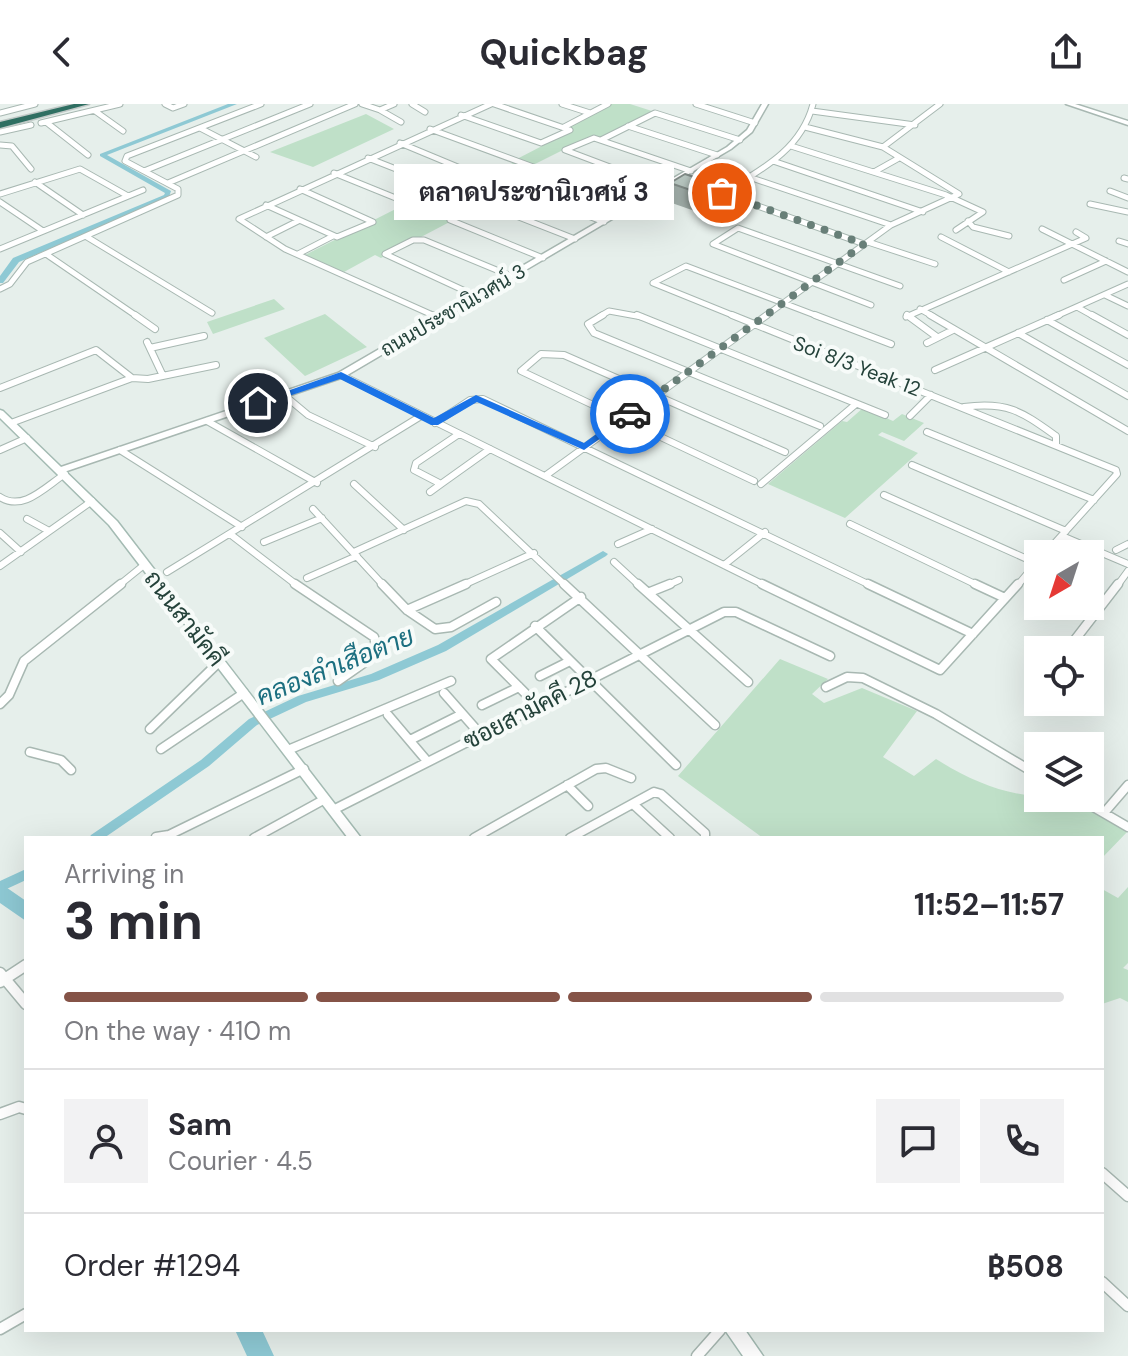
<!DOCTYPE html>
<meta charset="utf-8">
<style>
:root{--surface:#fff;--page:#f2f2f3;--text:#2b2b33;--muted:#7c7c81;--line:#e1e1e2;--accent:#855347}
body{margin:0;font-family:"DM Sans",Sarabun,sans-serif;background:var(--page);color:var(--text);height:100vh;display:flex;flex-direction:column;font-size:30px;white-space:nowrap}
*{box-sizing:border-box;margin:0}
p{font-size:26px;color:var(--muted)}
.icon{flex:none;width:44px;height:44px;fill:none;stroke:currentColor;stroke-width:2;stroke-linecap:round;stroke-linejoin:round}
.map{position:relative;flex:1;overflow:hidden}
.side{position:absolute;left:24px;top:732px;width:1080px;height:496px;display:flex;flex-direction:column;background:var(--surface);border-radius:0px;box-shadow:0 8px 32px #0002}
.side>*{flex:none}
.needle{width:52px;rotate:219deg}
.tools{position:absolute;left:1024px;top:436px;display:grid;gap:16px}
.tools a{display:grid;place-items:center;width:80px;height:80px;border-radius:0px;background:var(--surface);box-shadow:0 8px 32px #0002;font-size:40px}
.pin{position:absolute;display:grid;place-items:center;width:68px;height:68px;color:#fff;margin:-34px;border:4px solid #fff;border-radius:50%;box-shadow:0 2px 8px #0007}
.courier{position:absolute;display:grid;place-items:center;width:80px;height:80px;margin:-40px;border:6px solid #1a73e8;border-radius:50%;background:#fff;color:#222;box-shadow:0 2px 10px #0007}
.bubble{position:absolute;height:56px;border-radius:0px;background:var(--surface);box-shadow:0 8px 32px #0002;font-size:26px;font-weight:700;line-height:56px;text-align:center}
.summary em{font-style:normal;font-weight:700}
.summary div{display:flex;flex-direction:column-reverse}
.summary{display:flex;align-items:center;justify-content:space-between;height:136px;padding:0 40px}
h1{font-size:52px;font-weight:700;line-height:60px}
.bar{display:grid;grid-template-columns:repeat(4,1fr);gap:12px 8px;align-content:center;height:96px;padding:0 40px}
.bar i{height:10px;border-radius:6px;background:var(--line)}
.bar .on{background:var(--accent)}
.bar p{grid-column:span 4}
.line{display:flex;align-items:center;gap:20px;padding:0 40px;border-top:2px solid var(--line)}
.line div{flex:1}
.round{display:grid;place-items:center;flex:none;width:84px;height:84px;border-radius:0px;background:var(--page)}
header{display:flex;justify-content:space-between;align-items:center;height:104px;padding:0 40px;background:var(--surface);font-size:36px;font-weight:700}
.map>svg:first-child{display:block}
</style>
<header><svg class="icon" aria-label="back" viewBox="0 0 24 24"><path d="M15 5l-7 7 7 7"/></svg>Quickbag<svg class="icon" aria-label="share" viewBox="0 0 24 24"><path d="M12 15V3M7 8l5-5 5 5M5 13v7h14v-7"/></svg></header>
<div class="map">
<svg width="1128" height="1252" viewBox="0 0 1128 1252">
<rect width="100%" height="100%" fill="#e6efeb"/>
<path fill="#bfe0c8" d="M608 0H630L652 7 599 36 589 33 531 62 515 56 571 27 562 23Z
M366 10 394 25 313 63 270 48Z
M515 58 529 63 470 95 482 101 381 154 375 151 344 168 305 151 439 83 455 89Z
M274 195 285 205 213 230 207 218Z
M325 210 367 243 305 272 264 234Z
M863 304 893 317 902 310 924 319 904 337 882 328 878 331 918 349 845 414 768 380 842 317 847 318Z
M780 555 828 575 812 590 824 599 862 584 917 607 883 653 914 672 936 655C981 683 1015 694 1067 694L1128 727 1102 754V734H763L678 672Z
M1128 783V859L1123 864 1128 866V898L1120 894 1102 900V785L1118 794Z"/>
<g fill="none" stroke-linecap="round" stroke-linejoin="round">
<path fill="#8ec9d4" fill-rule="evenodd" d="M228 0H237L107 51 171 87 169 93 19 158 3 179H0V172L13 154 164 91 165 89 100 52V50Z
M603 447 608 450 606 452 446 547 379 576 306 598 257 621 209 662 104 734H89L91 731 201 656 249 615 298 592 371 570 438 541Z
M26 765V776L0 788V777Z"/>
<path fill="#8ec9d4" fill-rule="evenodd" d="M0 779 26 797V817L0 799Z
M235 1226H262L274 1252H247Z"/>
<g stroke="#a8b8b2" stroke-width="7">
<path id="minor-far3" d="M165 0 173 4 184 0
M362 0 380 6 394 0
M412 0 425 8
M562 0 590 9
M696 0 755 19
M380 6 401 18
M95 7 123 27
M812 7 915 21
M0 9 35 0
M461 11 541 39 570 26 494 0
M46 18 88 51
M41 19 120 0
M628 22 717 51
M564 23 608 0
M200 24 256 53
M430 25 634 100
M0 28 31 21
M601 36 655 9 740 36
M400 39 477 71 451 86
M0 41 12 42 31 65
M791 42 946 91 983 108 956 126
M883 43 940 0
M368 54 575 135
M773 57 923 108
M144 67 310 0
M874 68 899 54
M334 69 408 99
M749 73 891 121
M1124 74 1128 75
M35 78 83 111
M168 79 355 0
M663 83 565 46 594 34 691 67
M1110 87 1128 94
M723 89C761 66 801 46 813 0
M0 90 80 65 128 92
M472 94 504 80 604 118
M741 96 864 140
M0 98 43 127
M1090 100 1128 108
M266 101 337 133 373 118 300 85
M450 116 543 154
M968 117 973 123 1009 132
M1042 125 1128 168
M87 133 212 209
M266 133 298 117
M941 133 1009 168
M1119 137 1128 140
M868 138 935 160
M0 145 143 86
M46 150 138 213
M298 150 333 132
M1064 176 1106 157
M0 185 10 180 27 158 178 91V85L125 57 127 52 261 0
M1105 191 1128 202
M476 192 385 150 413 136H424L511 172
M871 201 713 140 738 124 900 182
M1077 203 1095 213
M920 205 934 213
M437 213 285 145 239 115 491 0
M599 213 609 207 642 213
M737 213 653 179 686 162 820 213
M764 213 891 121 959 90 883 43 805 23
M906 213 1086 134 1076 128
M1054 213 1128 180"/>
</g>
<g stroke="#a8b8b2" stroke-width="8">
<path id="minor-far2" d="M135 211 155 225
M432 211 439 214
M603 211 588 220 594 229 820 322
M637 211 885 311
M732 211 1116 366 1117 370 1045 450
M815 211 891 240
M907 211 937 233
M930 211 1128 327
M1092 211 1128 231
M1047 216 1128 261
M1018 229 1128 292
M147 238 163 272
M927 239 953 226
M150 244 204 232
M935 266 1059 211
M341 271 766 482
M0 284 96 246 132 274
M284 291 308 311 375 343
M964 303C1008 297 1022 308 1056 332V340
M910 312 931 291
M207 317 317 379
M11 319 132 274 148 275 216 261
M435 319 470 296 483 295 872 482
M927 328 1094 396
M459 330 416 359 414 366 441 380 490 345
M0 346 27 334
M120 346 242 423
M912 361 1066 427
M545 372 767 211
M754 377 521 267 541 250 564 251 785 348
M354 380 404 426
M761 380 856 300
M430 388 441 380
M884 391 1036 459
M0 393C23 408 45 383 65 370
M313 405 384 482
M27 415 49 427
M850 420 979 482
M0 429 21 448
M230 430 298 482
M1062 432 1128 460
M264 438 322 414
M618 440 652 425
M1116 446 1128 440
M354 448 466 397 479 400 566 482
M614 458 640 482
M724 461 765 428
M0 462 92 397
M167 468 421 312
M307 474 357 452
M118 482 144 461
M461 482 534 449
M666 482 679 476
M1017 482 1038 457
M1117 482 1128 467"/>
</g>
<g stroke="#a8b8b2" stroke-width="11">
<path id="minor-far1" d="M295 480 374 533 378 549 338 577
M382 480 407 506 435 525 451 523 496 498
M564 480 715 621
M638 480 748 578
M762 480 940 566 1018 480
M868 480 973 530
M975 480 1005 494
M650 488 670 480
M407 506 466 480
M535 522 676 661
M1067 546 1118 480
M540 572 568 558
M826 583 847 573 863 574 936 610 1038 671
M444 589 481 631
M0 600 9 591 24 557 121 480
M482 601 519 583
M538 602 491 555 581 493
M388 611 427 657
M150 625 219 558
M410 636 462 610
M161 645 244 589
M288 646 451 577
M30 648 61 656 71 666
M567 681 588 702
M1078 694 1128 723
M633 700 670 734
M333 706 724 508H736L830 552
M1104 709 1128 681
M156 733 169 731 304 665
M254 734 325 695
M474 734 596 665 606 664 631 674
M570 734 654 688 661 690 705 729V734"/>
</g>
<g stroke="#a8b8b2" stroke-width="13">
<path id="minor" d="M0 869 26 900
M0 878 26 861
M0 1010 19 1003 26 1005
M1102 1069 1128 1092
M1102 1178 1128 1202
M0 1225 26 1210
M697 1252 720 1226"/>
</g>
<g stroke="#a8b8b2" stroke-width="3">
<path id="tertiary" d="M762 0H768L752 28 731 45 344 273 64 368 61 369 57 366 58 364 338 269 727 43 747 26Z
M1066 0H1075L1128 17V21Z"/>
</g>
<g stroke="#a4bbb3" stroke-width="3">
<path id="secondary" d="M0 306 3 307 117 417 361 734H348L109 421 0 314Z
M725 1226H745L763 1252H743Z"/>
</g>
<g stroke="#c2cac8" stroke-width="3">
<path id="motorway" d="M74 0H89L0 24V18Z"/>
</g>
<use href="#minor-far3" stroke="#fff" stroke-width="5"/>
<use href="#minor-far2" stroke="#fff" stroke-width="6"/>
<use href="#minor-far1" stroke="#fff" stroke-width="8"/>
<use href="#minor" stroke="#fff" stroke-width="10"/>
<use href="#tertiary" fill="#fff" fill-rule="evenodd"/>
<use href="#secondary" fill="#fff" fill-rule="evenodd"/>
<use href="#motorway" fill="#2f6f62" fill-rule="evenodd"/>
</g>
<path fill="#a1aea9" d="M670 79 748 91 747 110 732 120 669 98Z"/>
<path fill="#838d89" d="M748 91 747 110 732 120 734 101Z"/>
<path fill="#bbcac4" stroke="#838d89" stroke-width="2" d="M685 70 748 91 734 101 670 79Z"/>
<path fill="#1a73e8" d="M341 268 434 314 476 291 584 339 627 308 635 310 584 346 477 298 438 321H431L340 275 262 301 253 299Z"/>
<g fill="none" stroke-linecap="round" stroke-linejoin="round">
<path stroke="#687f78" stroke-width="8" stroke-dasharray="0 14.4" d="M630 310 864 140 722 89"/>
</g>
<g text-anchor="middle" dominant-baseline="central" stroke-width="8" stroke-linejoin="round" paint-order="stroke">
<g font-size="20" fill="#24423a" stroke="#f7fbf9">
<text transform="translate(453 206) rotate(-30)">ถนนประชานิเวศน์ 3</text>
<text transform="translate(857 262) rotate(21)">Soi 8/3 Yeak 12</text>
</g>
<g font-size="24" fill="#24423a" stroke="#f7fbf9">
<text transform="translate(185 514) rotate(52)">ถนนสามัคคี</text>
<text transform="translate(530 605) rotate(-27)">ซอยสามัคคี 28</text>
</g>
<g font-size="26" font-style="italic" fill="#1c6f80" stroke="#f7fbf9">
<text transform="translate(335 562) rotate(-22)">คลองลำเสือตาย</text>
</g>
</g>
</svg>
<div class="tools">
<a><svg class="needle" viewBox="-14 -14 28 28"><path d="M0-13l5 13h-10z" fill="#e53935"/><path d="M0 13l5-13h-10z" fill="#7c7c81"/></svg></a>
<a><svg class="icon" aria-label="locate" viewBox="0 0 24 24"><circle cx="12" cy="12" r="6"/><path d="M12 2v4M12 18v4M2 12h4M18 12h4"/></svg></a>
<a><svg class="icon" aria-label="layers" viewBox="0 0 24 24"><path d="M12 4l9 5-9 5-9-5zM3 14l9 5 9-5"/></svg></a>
</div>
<div class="pin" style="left:722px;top:89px;background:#ea580c"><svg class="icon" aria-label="bag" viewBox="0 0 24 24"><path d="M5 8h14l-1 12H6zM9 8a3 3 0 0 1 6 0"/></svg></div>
<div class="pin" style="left:258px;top:299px;background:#1f2937"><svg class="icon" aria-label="home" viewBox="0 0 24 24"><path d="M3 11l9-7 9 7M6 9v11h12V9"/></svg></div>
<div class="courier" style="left:630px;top:310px"><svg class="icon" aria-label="car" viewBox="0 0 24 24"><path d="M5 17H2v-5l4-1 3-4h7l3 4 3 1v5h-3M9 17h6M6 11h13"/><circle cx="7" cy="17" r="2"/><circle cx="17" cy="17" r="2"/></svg></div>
<div class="bubble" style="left:394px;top:60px;width:280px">ตลาดประชานิเวศน์ 3</div>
<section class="side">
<div class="summary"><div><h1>3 min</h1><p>Arriving in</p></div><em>11:52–11:57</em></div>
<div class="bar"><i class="on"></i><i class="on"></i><i class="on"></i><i></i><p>On the way · 410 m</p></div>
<div class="line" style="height:144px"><a class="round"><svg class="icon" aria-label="person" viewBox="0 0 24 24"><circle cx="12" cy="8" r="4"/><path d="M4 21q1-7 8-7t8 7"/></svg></a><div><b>Sam</b><p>Courier · 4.5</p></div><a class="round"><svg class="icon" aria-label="chat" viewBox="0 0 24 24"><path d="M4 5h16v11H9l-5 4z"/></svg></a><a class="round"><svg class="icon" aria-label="phone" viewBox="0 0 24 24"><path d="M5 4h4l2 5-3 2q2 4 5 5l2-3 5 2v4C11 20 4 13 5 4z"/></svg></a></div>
<div class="line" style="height:104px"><div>Order #1294</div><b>฿508</b></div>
</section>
</div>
